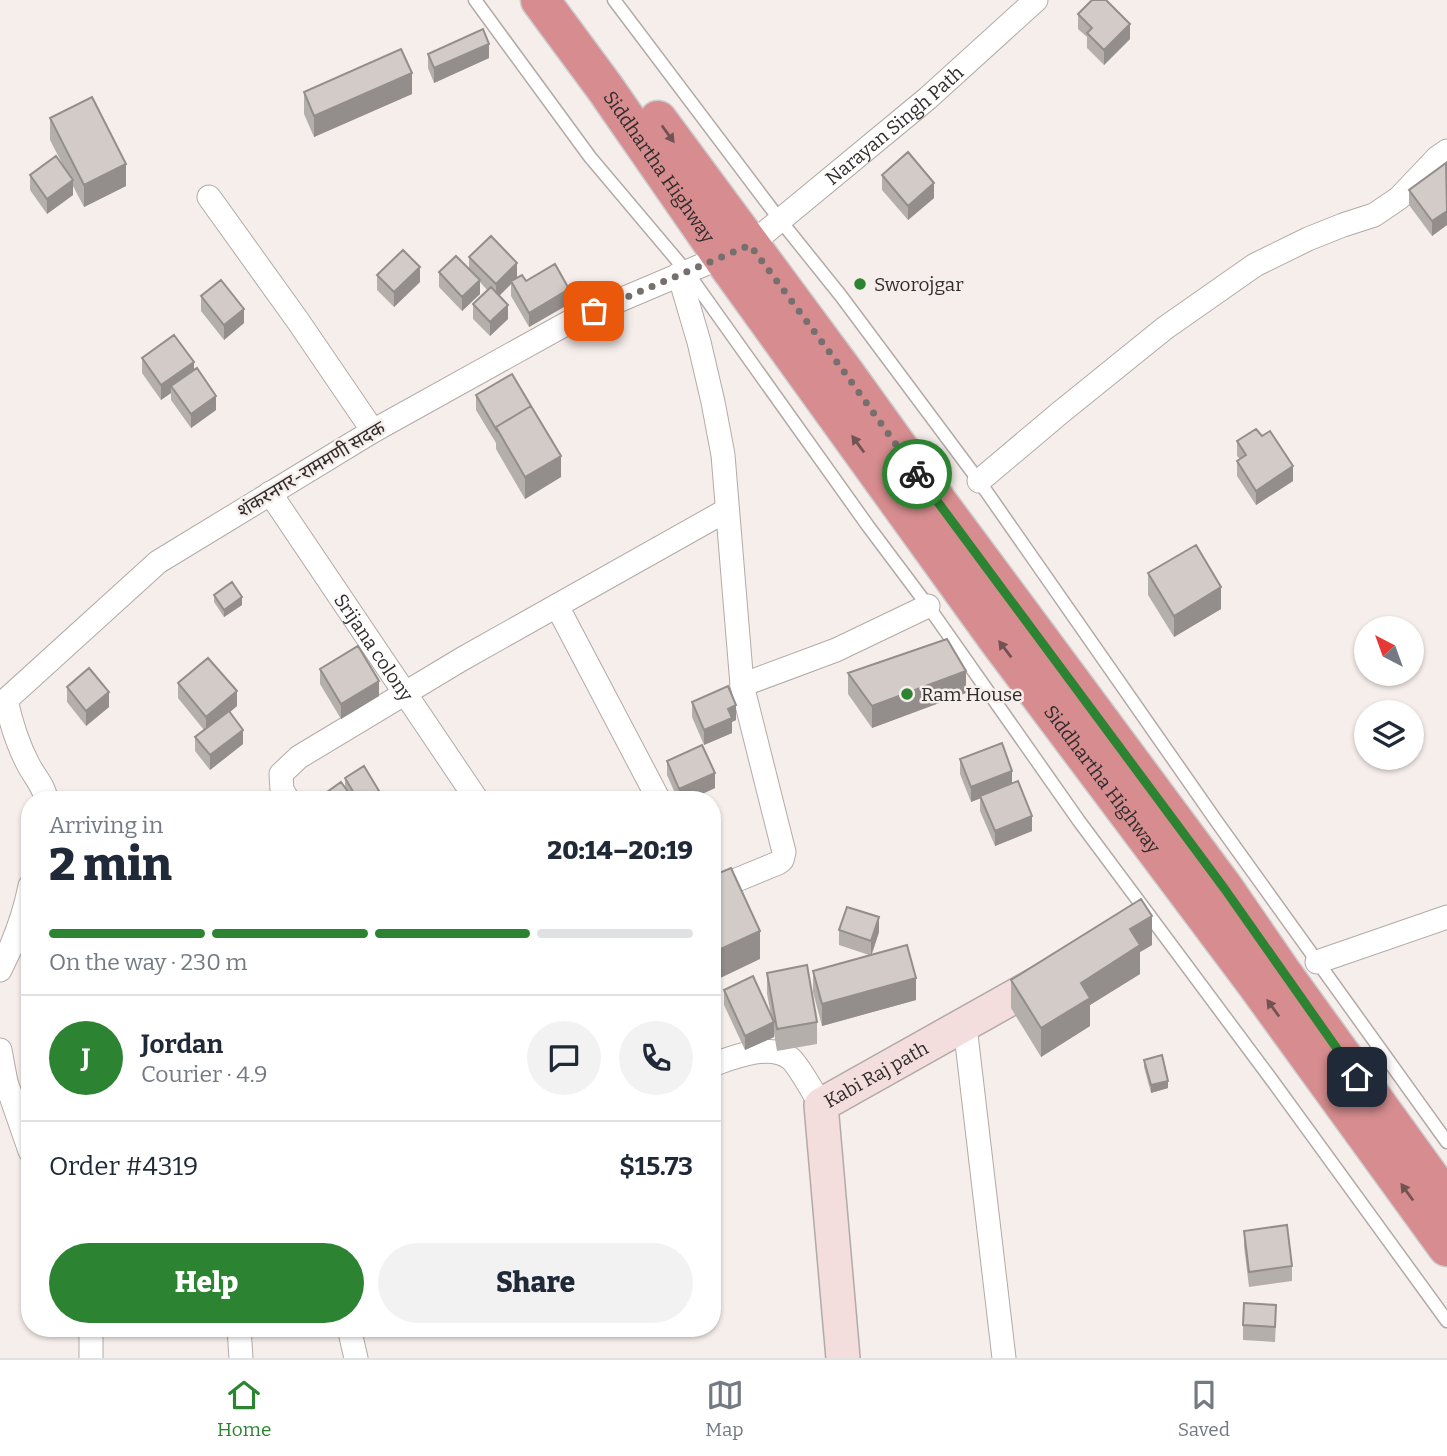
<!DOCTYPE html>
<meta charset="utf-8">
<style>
:root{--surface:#fff;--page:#f2f2f3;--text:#1f2937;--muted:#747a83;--line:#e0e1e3;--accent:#2c8432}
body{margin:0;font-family:Bitter,"Noto Sans Devanagari",serif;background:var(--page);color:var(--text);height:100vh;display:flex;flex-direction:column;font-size:26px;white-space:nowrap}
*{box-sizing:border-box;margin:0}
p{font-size:23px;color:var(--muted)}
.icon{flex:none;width:38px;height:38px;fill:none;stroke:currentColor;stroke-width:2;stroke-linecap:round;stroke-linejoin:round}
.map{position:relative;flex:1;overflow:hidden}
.details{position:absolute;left:21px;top:791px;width:700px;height:546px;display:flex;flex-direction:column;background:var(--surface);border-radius:28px;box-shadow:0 2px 5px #0004}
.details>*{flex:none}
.needle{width:46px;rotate:319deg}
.controls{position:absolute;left:1354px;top:616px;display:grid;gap:14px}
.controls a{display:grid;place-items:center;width:70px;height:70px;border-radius:50%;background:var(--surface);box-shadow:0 2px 5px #0004;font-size:35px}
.pin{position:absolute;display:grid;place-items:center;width:60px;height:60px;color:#fff;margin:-30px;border-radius:14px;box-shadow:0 4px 10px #0006}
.courier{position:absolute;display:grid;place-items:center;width:70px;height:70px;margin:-35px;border:5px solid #2c8432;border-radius:50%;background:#fff;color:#222;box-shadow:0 2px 9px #0007}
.headline em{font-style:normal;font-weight:800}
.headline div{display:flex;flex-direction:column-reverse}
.headline{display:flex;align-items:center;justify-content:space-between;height:119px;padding:0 28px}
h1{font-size:46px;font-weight:800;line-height:52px}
.bar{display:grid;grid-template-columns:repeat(4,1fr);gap:10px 7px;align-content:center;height:84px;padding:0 28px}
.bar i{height:9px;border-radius:5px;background:var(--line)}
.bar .current{background:var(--accent)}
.bar p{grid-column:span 4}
.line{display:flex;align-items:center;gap:18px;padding:0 28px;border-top:2px solid var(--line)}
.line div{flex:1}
.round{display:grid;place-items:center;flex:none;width:74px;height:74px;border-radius:37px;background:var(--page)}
.action{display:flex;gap:14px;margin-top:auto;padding:14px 28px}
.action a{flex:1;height:80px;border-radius:42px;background:var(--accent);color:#fff;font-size:28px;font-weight:800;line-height:80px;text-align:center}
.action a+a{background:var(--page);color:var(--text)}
.dock{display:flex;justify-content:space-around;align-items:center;height:98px;border-top:2px solid var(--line);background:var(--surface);font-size:19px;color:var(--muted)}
.dock a{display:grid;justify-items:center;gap:4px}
.dock .current{color:var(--accent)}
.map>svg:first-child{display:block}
</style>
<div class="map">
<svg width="1447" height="1358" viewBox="0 0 1447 1358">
<rect width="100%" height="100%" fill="#f6eeeb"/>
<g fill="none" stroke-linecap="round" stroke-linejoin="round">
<g stroke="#b2aaa7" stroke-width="15">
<path id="lane" d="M475 0 590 157 687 272 868 526 928 606 1079 821 1274 1083 1447 1321
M614 0 780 220 841 296 979 481 1217 822 1447 1142"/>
</g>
<g stroke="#b2aaa7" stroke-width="25">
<g id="street">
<path d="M209 197 298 321 373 431"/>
<path d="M679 274 699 342 713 402 723 455 742 685"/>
<path d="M979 481 1061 412 1165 328 1255 265 1308 239 1343 225 1374 215 1399 198 1437 158 1447 151"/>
<path id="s1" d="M270 493 477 800"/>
<path d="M557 606 659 800"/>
<path id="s2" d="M46 800C45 787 34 776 28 764 17 743 11 723 6 700L158 562 373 431 573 320 750 245 928 98 1036 0"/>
<path d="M288 800 282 790 281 774 299 757 462 659 727 510"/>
<path d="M712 890 778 863 782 860 784 852 742 685 836 650 928 606"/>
<path d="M1317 962 1447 917"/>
<path d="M0 970C14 943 24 916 30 886"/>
<path d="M965 1026 1004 1358"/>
<path d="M0 1050 6 1082 30 1151"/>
<path d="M712 1065C734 1057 771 1042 791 1059 799 1066 814 1094 821 1105"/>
<path d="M91 1328V1358"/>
<path d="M239 1328 241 1358"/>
<path d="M349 1328 356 1358"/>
</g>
</g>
<g stroke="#b2aaa7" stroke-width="36">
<g id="secondary">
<path id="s3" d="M843 1358 821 1105 1049 977"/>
</g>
</g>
<g stroke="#cdcccc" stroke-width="41">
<g id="highway">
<path id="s4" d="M540 0 605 88 722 257 998 640 1254 981 1447 1247"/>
<path d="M658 120 845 373 940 505 1224 888 1281 971 1447 1201"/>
</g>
</g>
<use href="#lane" stroke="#fff" stroke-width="12"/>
<use href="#street" stroke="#fff" stroke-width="23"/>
<use href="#secondary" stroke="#f3dddd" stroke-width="33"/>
<use href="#highway" stroke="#d78d8f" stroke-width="38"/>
</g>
<path fill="#b5afab" d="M1078 14 1130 39 1104 65 1087 48V37L1078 29Z
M428 54 489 58 434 83 428 68Z
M304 92 412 94 314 137 304 114Z
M50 118 126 186 84 207 73 186V195L47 214 30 190V175L65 169 50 140Z
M1447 164V225L1432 236 1409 205V190Z
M882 175 934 198 908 220 882 190Z
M469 257 526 281 569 304 529 327 511 296V284L499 296 508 319 490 336 473 319V304L487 290 480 282V294L462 311 439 287V272L469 269Z
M377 275 420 282 394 307 377 290Z
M201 296 244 323 224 340 201 311Z
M142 358 194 370 216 410 191 428 171 400V393L161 400 142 373Z
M476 395 561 477 525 499 496 449V443L476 410Z
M1262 436 1293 481 1256 505 1237 476V461L1240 459 1237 456V441Z
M1148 573 1221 609 1174 637 1148 595Z
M214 595 242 605 224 617 214 602Z
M320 669 379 696 341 719 320 684Z
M848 673 966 693 872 728 848 694Z
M178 683 237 706 230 712 243 744 210 770 195 751V737L204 730 178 698Z
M67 687 109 707 86 726 67 702Z
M692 702 736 720 732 722V733L704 745 692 717Z
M960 759 1032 831 995 846 980 811V798L971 802 960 774Z
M667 761 715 788 689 800H678L667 775Z
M345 778 382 800H316L345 787Z
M839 930 879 932 872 954 916 1000 822 1026 813 992V971L869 955 839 945Z
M1152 945 1140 952V974L1090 1005V1026L1041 1057 1011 1008V980Z
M767 973 817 1022V1044L777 1051 774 1033V1037L745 1050 724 1005V990L771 1015 767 994Z
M1144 1060 1168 1088 1151 1093 1144 1067Z
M1244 1231 1292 1266V1281L1249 1287 1244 1246Z
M30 1261V1283L26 1277V1262Z
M1276 1320 1275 1342 1243 1340V1325Z"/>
<path fill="#938e8b" d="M1130 24V39L1104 65V50Z
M489 44V58L434 83V68Z
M412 73V94L314 137V116Z
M126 164V186L84 207V185Z
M73 180V195L47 214V199Z
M934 183V198L908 220V206Z
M1447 211V225L1432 236V221Z
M517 263V278L511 281V284L496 299V284Z
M420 267V282L394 307V292Z
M480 280V294L462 311V297Z
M569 289V304L529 327V313Z
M508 305V319L490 336V322Z
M244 309V323L224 340V325Z
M194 362V377L171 386V393L161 400V385Z
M216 396V410L191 428V414Z
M561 456V477L525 499V477Z
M1293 466V481L1256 505V491Z
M1221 587V609L1174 637V616Z
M242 597V605L224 617V610Z
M966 671V693L872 728V706Z
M379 681V696L341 719V704Z
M237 691V706L206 732V717Z
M109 692V707L86 726V711Z
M736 705V720L732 722V733L704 745V730L728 709Z
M243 730V744L210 770V755Z
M1012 771V786L971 802V787Z
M715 773V788L689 800H679V789Z
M1032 816V831L995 846V831Z
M1152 916V945L1140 952V974L1090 1005V1026L1041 1057V1028L1130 929Z
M879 917V932L871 956V941Z
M760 931V959L712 982V953Z
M916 978V1000L822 1026V1004Z
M774 1022V1037L745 1050V1036Z
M1168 1081V1088L1151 1093V1085Z"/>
<path fill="#d2cbc7" stroke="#938e8b" stroke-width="2" d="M1092 0H1106L1130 24 1104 50 1087 33 1092 28 1078 14Z
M483 29 489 44 434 68 428 54Z
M401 49 412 73 314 116 304 92Z
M92 97 126 164 84 185 50 118Z
M908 152 934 183 908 206 882 175Z
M56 156 73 180 47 199 30 175Z
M1446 163 1447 211 1432 221 1409 190Z
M491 236 517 263 496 284 469 257Z
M403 250 420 267 394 292 377 275Z
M456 256 480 280 462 297 439 272Z
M555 264 569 289 529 313 511 281 522 275 526 281Z
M221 280 244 309 224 325 201 296Z
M491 287 508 305 490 322 473 304Z
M174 335 194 362 161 385 142 358Z
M197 368 216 396 191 414 171 386Z
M512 374 531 406 496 427V429L476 395Z
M531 406 561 456 525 477 496 427Z
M1256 429 1262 436 1270 431 1293 466 1256 491 1237 461 1246 455 1237 441Z
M1196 545 1221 587 1174 616 1148 573Z
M232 582 242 597 224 610 214 595Z
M947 639 966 671 872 706 848 673Z
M358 646 379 681 341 704 320 669Z
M208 658 237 691 206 717 178 683Z
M89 668 109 692 86 711 67 687Z
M728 686 736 705 728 709 732 718 704 730 692 702Z
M229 711 243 730 210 755 195 737Z
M1002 743 1012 771 971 787 960 759Z
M702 745 715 773 679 789 667 761Z
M364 766 382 796 376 800H358L345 778Z
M1018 781 1032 816 995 831 980 796Z
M341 782 354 800H316Z
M731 868 760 931 712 953V876Z
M1141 899 1152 916 1130 929 1140 945 1081 983 1090 998 1041 1028 1011 980Z
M847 907 879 917 871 941 839 930Z
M907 945 916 978 822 1004 813 971Z
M807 965 817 1022 777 1029 767 973Z
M753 976 774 1022 745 1036 724 990Z
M1162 1055 1168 1081 1151 1085 1144 1060Z
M1287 1225 1292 1266 1249 1272 1244 1231Z
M1244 1303 1276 1305 1275 1327 1243 1325Z"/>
<defs><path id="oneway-solid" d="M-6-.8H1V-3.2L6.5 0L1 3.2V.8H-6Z" transform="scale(1.75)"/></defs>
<g fill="#725353">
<use href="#oneway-solid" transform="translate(668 134) rotate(54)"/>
<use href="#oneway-solid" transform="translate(858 444) rotate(-126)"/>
<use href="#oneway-solid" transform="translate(1005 649) rotate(-127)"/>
<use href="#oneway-solid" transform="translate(1273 1008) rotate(-126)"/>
<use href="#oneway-solid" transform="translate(1407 1192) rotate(-126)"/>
</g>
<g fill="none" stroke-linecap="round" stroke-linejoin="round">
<path stroke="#75706e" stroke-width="7" stroke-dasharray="0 12.6" d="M594 311 750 245 845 373 917 474"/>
<path stroke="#2c8432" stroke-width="9" d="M917 474 1224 888 1357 1077"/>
</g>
<g fill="#2c8432" stroke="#f6eeeb" stroke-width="2.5">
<circle cx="860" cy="284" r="7"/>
<circle cx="907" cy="694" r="7"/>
</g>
<g text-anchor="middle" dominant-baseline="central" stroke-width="5" stroke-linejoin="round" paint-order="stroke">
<g font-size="19" fill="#2f2c2b" stroke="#f6eeeb">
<text stroke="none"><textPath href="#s2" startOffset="1174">Narayan Singh Path</textPath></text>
<text stroke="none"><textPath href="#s4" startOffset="205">Siddhartha Highway</textPath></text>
<text transform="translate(311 469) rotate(-31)">शंकरनगर-राममणी सदक</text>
<text stroke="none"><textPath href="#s1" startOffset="186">Srijana colony</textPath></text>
<text stroke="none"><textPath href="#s4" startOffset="961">Siddhartha Highway</textPath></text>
<text stroke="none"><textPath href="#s3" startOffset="317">Kabi Raj path</textPath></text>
</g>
<g font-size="19" fill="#2f2c2b" stroke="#f6eeeb" text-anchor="start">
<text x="874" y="284">Sworojgar</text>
<text x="921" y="694">Ram House</text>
</g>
</g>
</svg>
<div class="controls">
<a><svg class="needle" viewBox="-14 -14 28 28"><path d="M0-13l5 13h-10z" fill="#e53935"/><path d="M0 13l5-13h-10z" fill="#747a83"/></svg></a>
<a><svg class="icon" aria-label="layers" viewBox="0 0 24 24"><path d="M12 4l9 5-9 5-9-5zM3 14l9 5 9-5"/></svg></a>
</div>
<div class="pin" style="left:594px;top:311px;background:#ea580c"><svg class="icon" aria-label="bag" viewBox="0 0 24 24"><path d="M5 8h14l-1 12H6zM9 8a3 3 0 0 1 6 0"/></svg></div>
<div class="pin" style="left:1357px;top:1077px;background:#1f2937"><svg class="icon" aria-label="home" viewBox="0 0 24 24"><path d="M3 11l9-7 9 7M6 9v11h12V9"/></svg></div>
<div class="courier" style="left:917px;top:474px"><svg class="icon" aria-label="bike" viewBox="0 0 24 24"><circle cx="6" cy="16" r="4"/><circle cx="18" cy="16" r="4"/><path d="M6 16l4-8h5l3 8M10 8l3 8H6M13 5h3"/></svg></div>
<section class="details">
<div class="headline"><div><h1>2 min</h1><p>Arriving in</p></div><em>20:14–20:19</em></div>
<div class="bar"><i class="current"></i><i class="current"></i><i class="current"></i><i></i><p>On the way · 230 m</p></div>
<div class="line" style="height:126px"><b class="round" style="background:var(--accent);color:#fff">J</b><div><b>Jordan</b><p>Courier · 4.9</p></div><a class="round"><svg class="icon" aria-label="chat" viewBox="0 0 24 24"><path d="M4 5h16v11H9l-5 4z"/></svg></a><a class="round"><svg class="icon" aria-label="phone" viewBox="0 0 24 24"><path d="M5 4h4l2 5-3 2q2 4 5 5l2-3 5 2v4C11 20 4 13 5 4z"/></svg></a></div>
<div class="line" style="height:91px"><div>Order #4319</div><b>$15.73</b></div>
<div class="action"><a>Help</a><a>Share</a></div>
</section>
</div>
<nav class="dock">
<a class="current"><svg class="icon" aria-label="home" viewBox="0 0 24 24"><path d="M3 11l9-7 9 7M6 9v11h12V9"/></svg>Home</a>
<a><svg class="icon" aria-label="map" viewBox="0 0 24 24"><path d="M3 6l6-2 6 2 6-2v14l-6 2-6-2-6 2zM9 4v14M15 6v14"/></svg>Map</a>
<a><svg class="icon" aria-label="saved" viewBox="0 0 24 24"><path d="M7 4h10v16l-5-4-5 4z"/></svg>Saved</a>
</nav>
